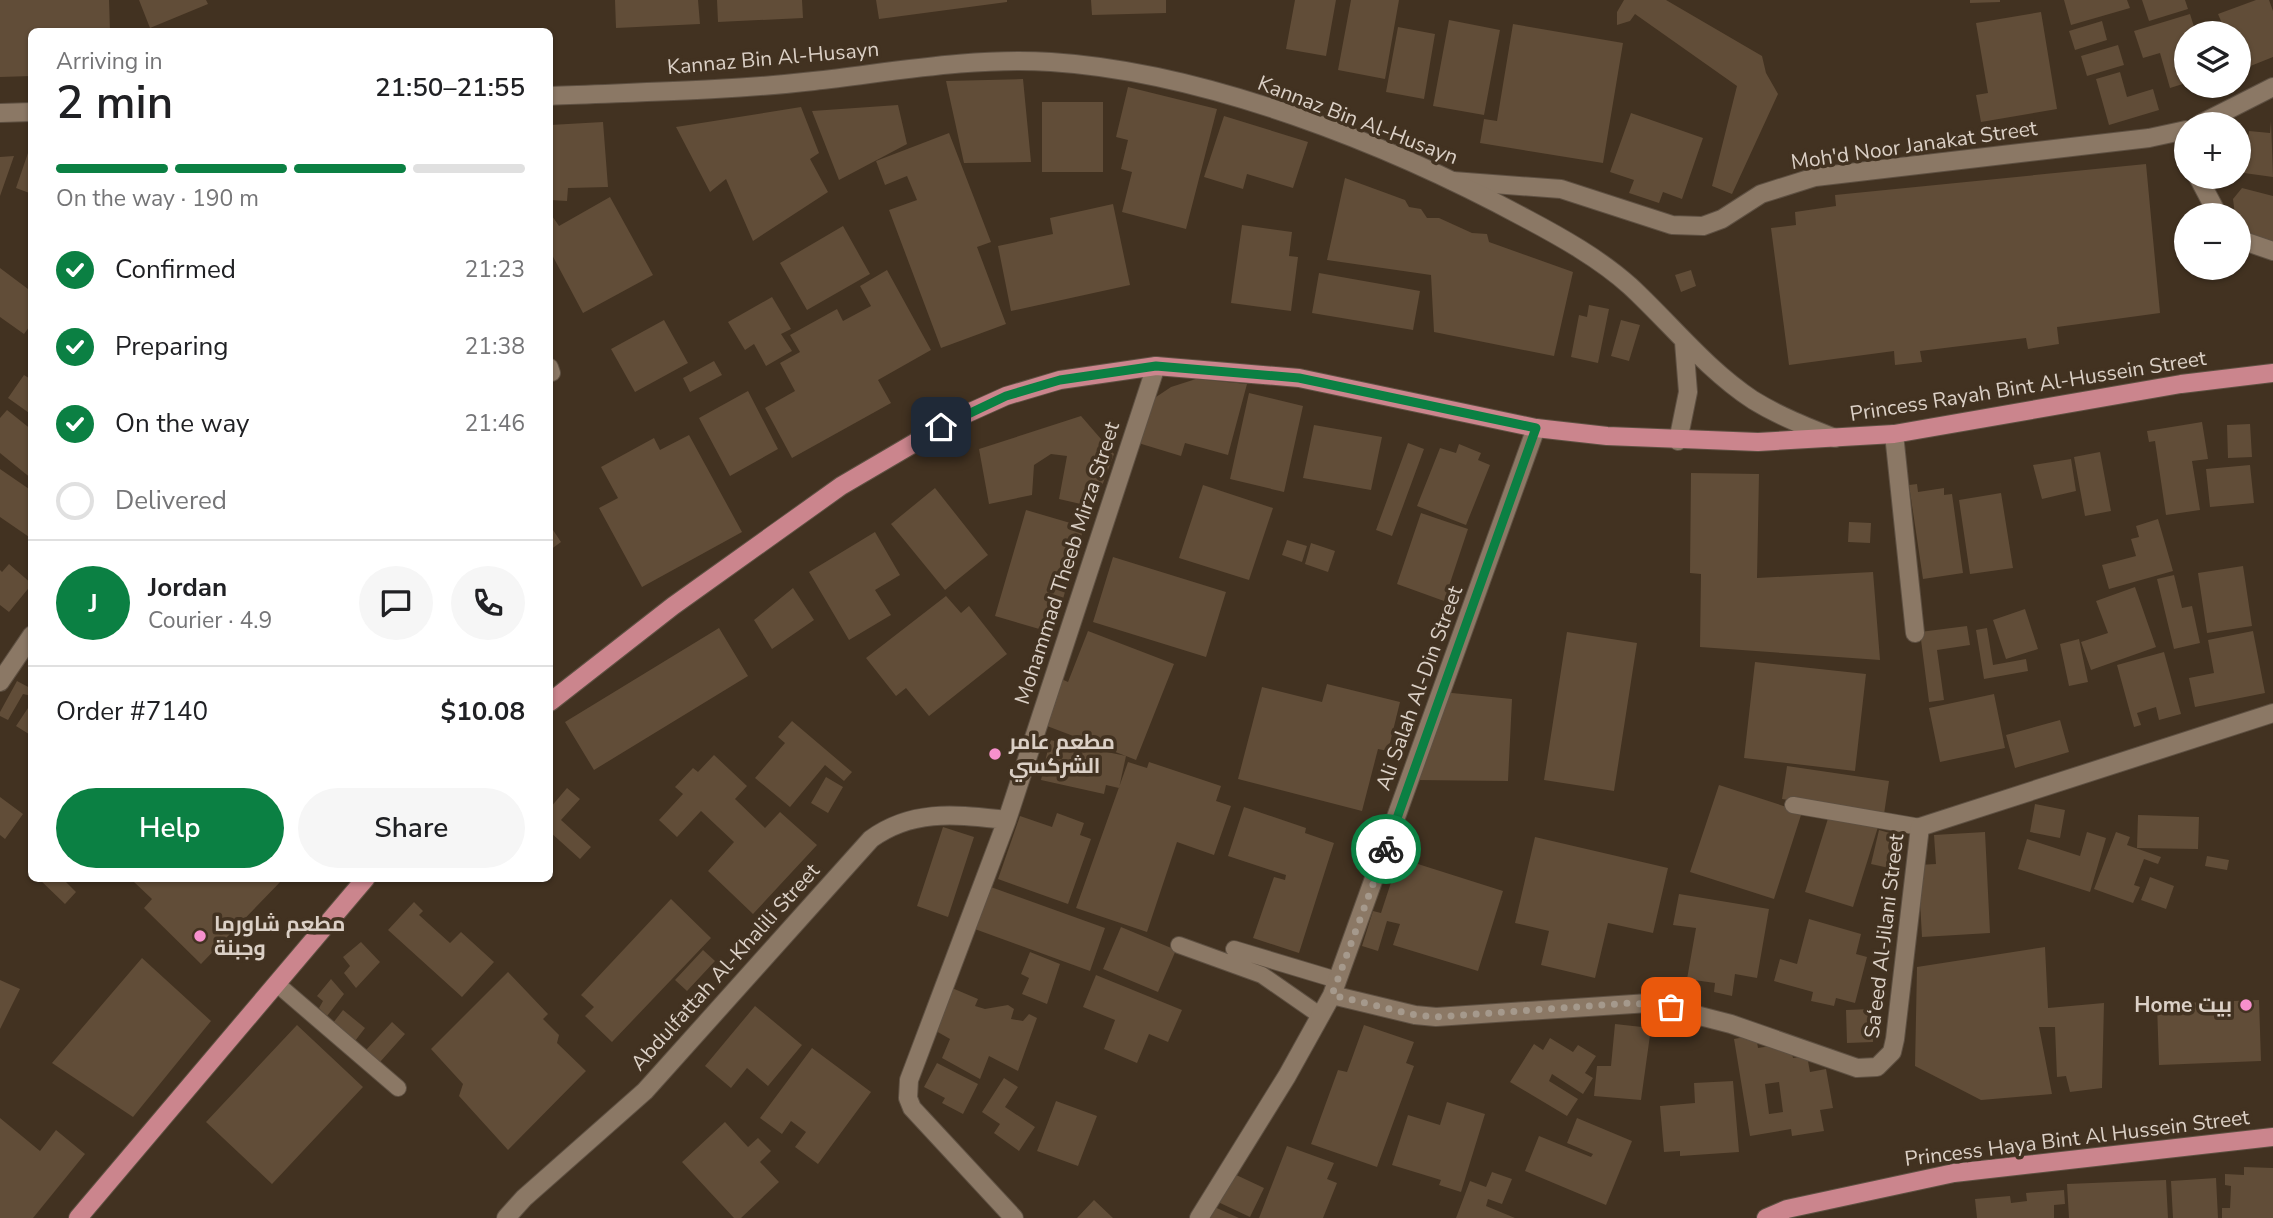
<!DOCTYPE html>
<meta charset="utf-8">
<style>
:root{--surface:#fff;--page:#f6f6f6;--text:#202124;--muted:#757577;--line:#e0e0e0;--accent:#0b8043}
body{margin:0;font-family:"Nunito Sans",Cairo,sans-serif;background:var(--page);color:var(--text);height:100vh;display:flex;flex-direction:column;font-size:26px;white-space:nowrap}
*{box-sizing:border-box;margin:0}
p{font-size:23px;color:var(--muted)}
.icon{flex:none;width:38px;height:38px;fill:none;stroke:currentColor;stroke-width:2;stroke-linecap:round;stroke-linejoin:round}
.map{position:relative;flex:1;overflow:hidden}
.details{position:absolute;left:28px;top:28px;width:525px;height:854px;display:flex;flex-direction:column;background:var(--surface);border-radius:10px;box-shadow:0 2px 5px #0004}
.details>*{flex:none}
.tools{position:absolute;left:2174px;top:21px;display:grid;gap:14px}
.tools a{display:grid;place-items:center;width:77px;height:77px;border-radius:50%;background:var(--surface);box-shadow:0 2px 5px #0004;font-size:35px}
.pin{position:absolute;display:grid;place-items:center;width:60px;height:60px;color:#fff;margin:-30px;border-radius:14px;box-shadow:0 4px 10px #0006}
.courier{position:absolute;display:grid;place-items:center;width:70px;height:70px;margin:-35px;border:5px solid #0b8043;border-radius:50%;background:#fff;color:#222;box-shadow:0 2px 9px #0007}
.head em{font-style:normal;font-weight:600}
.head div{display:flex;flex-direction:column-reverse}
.head{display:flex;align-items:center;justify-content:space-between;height:119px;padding:0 28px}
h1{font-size:46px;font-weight:600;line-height:52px}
.bar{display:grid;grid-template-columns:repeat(4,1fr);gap:10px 7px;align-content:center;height:84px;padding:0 28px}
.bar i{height:9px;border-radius:5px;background:var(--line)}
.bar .active{background:var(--accent)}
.bar p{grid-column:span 4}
.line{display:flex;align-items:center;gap:18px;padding:0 28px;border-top:2px solid var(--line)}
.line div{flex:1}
.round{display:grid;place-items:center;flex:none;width:74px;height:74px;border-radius:37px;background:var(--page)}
ol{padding:0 28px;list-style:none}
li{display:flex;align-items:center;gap:21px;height:77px}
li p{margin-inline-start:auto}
li .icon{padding:7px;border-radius:50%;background:var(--accent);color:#fff;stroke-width:4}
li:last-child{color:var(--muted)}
li i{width:38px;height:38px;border:4px solid var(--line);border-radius:50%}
.button{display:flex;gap:14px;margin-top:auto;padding:14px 28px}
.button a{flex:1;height:80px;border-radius:42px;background:var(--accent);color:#fff;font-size:28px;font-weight:600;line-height:80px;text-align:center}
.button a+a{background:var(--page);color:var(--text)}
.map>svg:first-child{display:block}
</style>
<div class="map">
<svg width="2273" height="1218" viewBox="0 0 2273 1218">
<rect width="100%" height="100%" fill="#423221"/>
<path fill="#614d38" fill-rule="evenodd" d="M0 0H109L110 32H32V76L0 77Z
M139 0H206L208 4 150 28Z
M615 0H698L700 24 616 28Z
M717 0H802L803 18 718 22Z
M876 0H1007V2L879 19Z
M1091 0H1166V13L1092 15Z
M1295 0H1336L1326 56 1286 49Z
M1351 0H1399L1385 79 1338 70Z
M1624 0H1666L1762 56 1766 73 1778 94 1732 194 1712 186 1737 86 1635 14 1630 21 1617 25V12Z
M1970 0H2000V2L1970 3Z
M2064 0H2127L2130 8 2071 25Z
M2142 0H2185L2188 9 2149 21Z
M2256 0H2269L2273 11V57L2238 71V33H2226L2218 14Z
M2041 12 2057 109 1981 122 1976 95 1988 93 1976 23Z
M2190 14 2196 33H2186V83L2170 88 2160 53 2143 58 2134 31Z
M1449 20 1500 30 1484 115 1433 106Z
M2102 21 2107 40 2075 50 2069 31Z
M1513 24 1623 43 1603 163 1480 143 1484 119 1497 121Z
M1398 27 1435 34 1424 99 1386 92Z
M2118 45 2124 65 2087 76 2081 56Z
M2120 72 2127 97 2153 89 2159 110 2109 125 2096 79Z
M1023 79 1031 162 964 163 946 81Z
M1128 87 1217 109 1186 229 1122 212 1132 172 1121 169 1128 140 1116 137Z
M1042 102H1103V172H1042Z
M898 105 907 144 839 180 812 111Z
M801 107 819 153 810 159 828 192 753 241 726 179 710 192 676 127Z
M1631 113 1703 138 1682 199 1663 192 1659 203 1629 193 1634 180 1610 172Z
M1224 116 1308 142 1293 188 1247 174 1243 189 1204 177Z
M2271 121 2273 177 2244 173 2249 131 2270 133Z
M603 122 608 187 568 188 567 201 550 200V125Z
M949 133 991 242 977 247 1006 324 941 348 889 210 917 200 907 176 885 185 876 161Z
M28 153 32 154V194L16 188Z
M14 156 0 196V157Z
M2146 164 2160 313 2057 327 2059 344 2028 349 2026 338 1920 351 1922 362 1895 365 1894 351 1789 365 1771 228 1796 225 1795 212 1836 206 1835 195Z
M1345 178 1405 200 1409 207 1421 209 1427 218H1439L1472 233 1487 234 1489 242 1573 272 1554 356 1434 332 1431 275 1327 260Z
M2242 188 2273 196V245L2245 238 2238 225V215H2235L2233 199Z
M610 197 653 275 583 313 550 251V213L559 226Z
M1113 204 1130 285 1011 311 998 246 1053 234 1050 218Z
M1242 225 1292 232 1289 256 1298 257 1291 311 1231 303Z
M843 226 870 274 807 310 780 263Z
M0 268 32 292V323L24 334 0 317Z
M887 270 931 350 878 380 891 403 792 458 765 408 795 391 780 363 800 352 790 335 837 309 843 321 871 306 860 286Z
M1691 270 1696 286 1681 292 1675 275Z
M1319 273 1420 291 1413 330 1312 313Z
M772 297 791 329 781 334 792 351 766 366 754 344 745 350 728 322Z
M1589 305 1609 309 1598 363 1571 357 1579 315 1587 317Z
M664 320 688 363 635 392 611 349Z
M1621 320 1640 325 1629 361 1611 356Z
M714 361 722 375 690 392 683 378Z
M24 375 32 380V415L8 398Z
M1196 379 1247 384 1228 455 1185 443 1181 456 1135 442 1153 399 1171 387Z
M748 391 778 449 730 476 699 418Z
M1249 393 1303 406 1284 492 1230 479Z
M7 410 32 430V479L0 453V418Z
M1081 416 1114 454 1094 507 1059 499 1067 456 1051 454 1034 465 1032 495 989 504 979 449Z
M2202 422 2208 459 2192 461 2200 510 2166 515 2155 441 2149 442 2147 431Z
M2250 424 2252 457 2228 458 2227 425Z
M1314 425 1382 437 1371 490 1303 478Z
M689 435 742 532 642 587 599 508 618 498 601 467 654 438 660 450Z
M1408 443 1424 449 1392 536 1376 530Z
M1459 444 1481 453 1478 460 1490 465 1466 525 1417 506 1440 448 1456 453Z
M2100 452 2111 511 2085 516 2074 457Z
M2071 459 2076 491 2042 499 2033 465Z
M2250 465 2254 503 2210 507 2206 469Z
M0 469 32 491V539L0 517Z
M1691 473 1759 474 1757 578 1873 572 1880 660 1700 647 1701 574 1690 573Z
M1917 484 1918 492 1944 488V495L1952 494 1963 573 1923 579 1909 485Z
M1203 485 1273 508 1249 580 1179 558Z
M935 488 988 555 945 590 891 524Z
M2001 493 2013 568 1970 574 1959 500Z
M1026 510 1084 527 1053 633 995 616Z
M1421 513 1468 529 1444 601 1397 584Z
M2158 519 2173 571 2109 589 2102 565 2136 556 2131 539 2139 537 2136 526Z
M1849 522 1871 523 1870 543 1848 542Z
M553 530 561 542 550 550V533Z
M875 532 900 575 875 590 891 615 849 640 809 572Z
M1287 540 1307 546 1302 562 1282 555Z
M1311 543 1335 551 1328 572 1305 564Z
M1113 557 1226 592 1206 657 1093 622Z
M9 564 32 584 9 612 0 605V570L2 572Z
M2243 566 2252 626 2207 633 2198 573Z
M2174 575 2182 608 2192 606 2200 643 2174 649 2157 579Z
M2135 587 2156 647 2091 670 2081 642 2108 633 2096 601Z
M793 588 814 620 772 649 754 620Z
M946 596 961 613 969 606 1007 654 929 716 906 688 896 696 866 658Z
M2025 609 2038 649 2006 659 1993 620Z
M1967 626 1970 645 1937 650 1944 700 1929 702 1920 632Z
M719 628 748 676 594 770 565 722Z
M1987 628 1993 665 2026 659 2028 671 1984 679 1976 630Z
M1088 631 1174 664 1136 760 1126 756 1119 788 1106 785 1104 794 1041 780 1050 740 1126 756 1047 726 1055 704 1049 702 1059 678 1068 682Z
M2253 631 2265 693 2195 707 2189 678 2214 673 2208 640Z
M1567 632 1637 643 1614 791 1544 780Z
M2079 639 2088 682 2069 686 2060 644Z
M2164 652 2181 714 2159 720 2156 707 2137 713 2141 725 2134 727 2117 665Z
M1755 662 1866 674 1855 771 1744 758Z
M17 681 32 689V696L23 694 8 720 0 716V712Z
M1327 684 1400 702 1388 751 1378 749 1362 811 1238 779 1262 687 1322 702Z
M1442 692 1512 699 1508 781 1416 780Z
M1994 694 2005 748 1940 762 1929 708Z
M32 702V736L16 726Z
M2060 720 2069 752 2015 768 2006 735Z
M792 721 852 772 844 781 825 765 790 807 755 778 785 743 778 737Z
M714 755 747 786 735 799 765 828 780 812 817 845 753 914 708 871 734 842 701 811 677 837 659 820 683 794 675 787 693 768 698 772Z
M1128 762 1147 768 1149 762 1221 786 1216 801 1231 806 1214 855 1177 842 1147 932 1076 908Z
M1787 766 1889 781 1884 814 1782 799Z
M826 777 843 787 828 813 811 803Z
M1719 785 1802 812 1774 899 1690 872Z
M567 788 580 799 561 820 591 847 580 859 550 832V808Z
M0 797 23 814 5 839 0 835Z
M2035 804 2065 810 2060 838 2030 832Z
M1244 807 1306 828 1305 833 1334 843 1299 953 1253 938 1274 877 1285 880 1286 875 1228 856Z
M1830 812 1878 827 1853 907 1805 892Z
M1057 813 1084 823 1080 835 1091 839 1068 904 998 879 1020 816 1052 827Z
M2138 815 2199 817 2198 849 2137 848Z
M943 827 974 837 948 917 917 906Z
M1879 830 1897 835 1889 868 1871 864Z
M1985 832 1990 933 1922 937 1918 865 1936 864 1934 835Z
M2087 832 2106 838 2090 892 2018 869 2027 839 2080 856Z
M2116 832 2130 837 2127 845 2161 857 2158 864 2144 859 2134 885 2140 887 2133 903 2094 889Z
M1535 837 1668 868 1653 933 1608 923 1595 978 1541 965 1549 931 1515 923Z
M2207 856 2229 860 2227 870 2205 866Z
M1399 858 1503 891 1478 971 1393 945 1400 924 1387 921 1378 951 1362 946 1373 911 1381 913Z
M2150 877 2174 886 2166 909 2141 900Z
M38 878H62L76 892 65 904Z
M138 878H284L201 964 144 908 152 899 134 882Z
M988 886 1105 928 1090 971 972 928Z
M1679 894 1769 909 1757 978 1735 974 1732 996 1714 992 1715 983 1687 979 1696 928 1673 925Z
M671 899 711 938 612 1042 585 1016 594 1007 581 995Z
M414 902 423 911 419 915 450 943 461 932 494 962 462 997 388 930Z
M1809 919 1861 934 1856 954 1867 957 1855 1003 1836 998 1834 1006 1811 1001 1813 992 1774 981 1780 959 1797 964Z
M1121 927 1176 950 1158 992 1103 969Z
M361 942 380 962 356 988 344 973 350 966 343 957Z
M2045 947 2048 1008 2104 1003 2102 1088 2070 1092 2066 1076 2057 1077 2055 1027H2039L2052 1094 1981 1100 1915 1066 1917 967Z
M703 950 715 961 687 991 675 980Z
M1030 952 1060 964 1047 1004 1022 994 1029 978 1021 974Z
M142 958 211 1021 133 1117 52 1063Z
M508 972 548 1014 543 1019 559 1035 557 1043 586 1071 508 1150 459 1096 463 1084 431 1049Z
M1096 975 1182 1010 1168 1042 1149 1034 1137 1063 1104 1049 1115 1020 1083 1007Z
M331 979 344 994 327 1016 319 1008 323 1001 317 996Z
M0 980 20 989 0 1029Z
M952 988 978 999 975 1006 985 1009 1008 1005 1014 1009 1011 1019 1023 1021 1029 1014 1037 1018 1018 1071 989 1056 980 1079 942 1058 950 1039 936 1031Z
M2259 1000 2261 1061 2159 1065 2157 1004Z
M755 1006 802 1045 768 1086 747 1068 731 1088 705 1066Z
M1872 1009 1873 1042 1847 1043 1846 1010Z
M343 1010 365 1028 355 1041 333 1023Z
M392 1022 405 1034 380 1062 366 1050Z
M1615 1024 1651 1028 1641 1100 1594 1096 1597 1066H1611Z
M297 1025 363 1087 272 1184 206 1122Z
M1364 1025 1414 1042 1406 1063 1414 1066 1377 1167 1311 1144 1338 1070 1347 1072Z
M1756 1035 1758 1048 1790 1043 1793 1058 1807 1056 1810 1072 1826 1069 1833 1108 1820 1110 1824 1131 1792 1136 1791 1129 1750 1136 1734 1039ZM1779 1082 1783 1112 1769 1114 1765 1084Z
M1550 1038 1573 1052 1578 1045 1596 1056 1585 1073 1593 1078 1583 1094 1552 1074 1549 1081 1578 1099 1567 1116 1510 1082 1534 1044 1543 1050Z
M812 1048 871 1092 818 1164 795 1147 806 1132 791 1121 782 1134 760 1118Z
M937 1063 978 1084 963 1114 942 1103 945 1098 924 1087Z
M1004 1078 1018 1087 1005 1107 1035 1127 1019 1151 994 1133 1000 1124 982 1112Z
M1733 1081 1739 1152 1680 1156V1151L1664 1152 1660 1106 1695 1103 1694 1083Z
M1056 1101 1097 1116 1078 1166 1037 1151Z
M1447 1102 1485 1114 1461 1192 1439 1185 1441 1180 1392 1165 1408 1115 1440 1125Z
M0 1118 40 1151 56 1130 85 1154 33 1218H0Z
M1577 1118 1632 1141 1606 1205 1525 1171 1539 1136 1591 1157 1593 1154 1567 1143Z
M725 1122 748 1147 758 1138 771 1151 760 1162 779 1182 741 1218H734L682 1162Z
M1287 1146 1334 1163 1327 1179 1337 1183 1323 1218H1259Z
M2244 1167 2273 1168V1218H2222V1208H2230L2231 1186 2225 1185V1174L2244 1175Z
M1492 1172 1512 1179 1502 1204 1488 1199 1486 1206 1515 1218H1456L1470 1181 1486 1187Z
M1232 1173 1264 1188 1250 1217 1218 1202Z
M2216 1178 2218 1218H2173L2171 1181Z
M2166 1180 2168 1218H2069L2067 1184Z
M2064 1190 2065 1204 2054 1205V1218H1977L1975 1199 2010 1196 2011 1203 2027 1201 2026 1193Z
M1094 1200 1113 1218H1077Z
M1210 1205 1239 1218H1204Z"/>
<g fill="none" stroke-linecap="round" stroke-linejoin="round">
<g stroke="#5e5042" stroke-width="18">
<path id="lane" d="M550 367 552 373
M1793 805 1920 827
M1179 945 1262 975 1321 1016
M1234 949 1337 980
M277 984 398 1088"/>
</g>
<g stroke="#5e5042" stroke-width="20">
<path id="street" d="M2200 124 2273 87
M2198 177 2218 215
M1453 181 1561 189 1672 225 1703 226 1722 219 1761 194 1815 177 2149 138 2186 130
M2238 239 2273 251
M1894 434 1915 633
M0 682 32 635
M1332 995 1415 1015 1436 1017 1649 1003 1731 1024 1857 1068 1877 1067 1892 1052 1895 1039 1920 827 2273 713
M506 1218 524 1198 645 1091 871 839C914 808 958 815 1007 820
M1014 1218 912 1108 908 1098 909 1080 1007 820 1156 366
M1199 1218 1287 1076 1332 995 1536 428"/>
</g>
<g stroke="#5e5042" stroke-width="20">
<path id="secondary" d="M550 96C638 92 726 91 814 81 893 72 971 57 1051 62 1206 72 1388 144 1525 218 1561 237 1600 259 1630 286 1671 324 1706 369 1753 400 1779 416 1807 427 1835 438
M0 113 32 112
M1678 441 1688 392 1684 342"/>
</g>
<g stroke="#5e5042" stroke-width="20">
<path id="primary" d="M550 702 673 606 841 486 957 418 1006 396 1060 380 1156 366 1299 378 1536 428 1607 436 1758 442 1894 434 2181 384 2273 373
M78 1218 366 878
M1766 1218 1787 1209 1954 1173 2273 1137"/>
</g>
<use href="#lane" stroke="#8b7865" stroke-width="16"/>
<use href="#street" stroke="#8b7865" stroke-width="18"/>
<use href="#secondary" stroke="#8b7865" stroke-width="18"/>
<use href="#primary" stroke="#cb858d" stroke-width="18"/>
</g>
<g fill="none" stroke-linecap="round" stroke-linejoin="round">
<path stroke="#a5998c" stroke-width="7" stroke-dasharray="0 12.6" d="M1386 849 1332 995 1415 1015 1436 1017 1631 1003 1671 1007"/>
<path stroke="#0b8043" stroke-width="9" d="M941 427 1006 396 1060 380 1156 366 1299 378 1536 428 1386 849"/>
</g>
<g fill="#f790cd" stroke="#423221" stroke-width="2.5">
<circle cx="995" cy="754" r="7"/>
<circle cx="200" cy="936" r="7"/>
<circle cx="2246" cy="1005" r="7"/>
</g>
<g text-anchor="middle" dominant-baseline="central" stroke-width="7" stroke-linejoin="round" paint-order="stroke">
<g font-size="21" fill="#dbd0c6" stroke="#423221">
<text transform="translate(773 58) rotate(-5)">Kannaz Bin Al-Husayn</text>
<text transform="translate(1358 120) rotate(21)">Kannaz Bin Al-Husayn</text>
<text transform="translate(1914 145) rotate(-8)">Moh'd Noor Janakat Street</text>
<text transform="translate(2028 386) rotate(-9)">Princess Rayah Bint Al-Hussein Street</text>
<text transform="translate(1067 563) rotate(-72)">Mohammad Theeb Mirza Street</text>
<text transform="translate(1419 688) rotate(-70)">Ali Salah Al-Din Street</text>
<text transform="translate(1884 936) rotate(-83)">Sa‘eed Al-Jilani Street</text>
<text transform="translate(725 967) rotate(-48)">Abdulfattah Al-Khalili Street</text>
<text transform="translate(2077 1138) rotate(-7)">Princess Haya Bint Al Hussein Street</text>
</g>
<g font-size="21" font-weight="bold" fill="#dbd0c6" stroke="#423221" text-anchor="start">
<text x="1009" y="742">مطعم عامر<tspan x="1009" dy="24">الشركسي</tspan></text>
<text x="214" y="924">مطعم شاورما<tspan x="214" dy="24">وجبنة</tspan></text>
<text x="2232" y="1005" text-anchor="end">Home بيت</text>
</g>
</g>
</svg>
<div class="tools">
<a><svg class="icon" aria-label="layers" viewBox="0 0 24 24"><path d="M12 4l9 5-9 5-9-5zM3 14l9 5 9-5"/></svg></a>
<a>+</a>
<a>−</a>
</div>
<div class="pin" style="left:1671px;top:1007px;background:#ea580c"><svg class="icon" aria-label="bag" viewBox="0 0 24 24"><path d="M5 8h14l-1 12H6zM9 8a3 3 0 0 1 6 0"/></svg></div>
<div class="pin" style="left:941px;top:427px;background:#1f2937"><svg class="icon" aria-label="home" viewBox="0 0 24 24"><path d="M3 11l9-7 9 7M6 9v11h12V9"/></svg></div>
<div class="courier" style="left:1386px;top:849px"><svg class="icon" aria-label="bike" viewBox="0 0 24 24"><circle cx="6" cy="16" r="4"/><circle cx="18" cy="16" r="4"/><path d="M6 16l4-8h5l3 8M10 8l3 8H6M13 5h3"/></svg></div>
<section class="details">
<div class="head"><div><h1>2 min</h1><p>Arriving in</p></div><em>21:50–21:55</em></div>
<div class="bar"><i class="active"></i><i class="active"></i><i class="active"></i><i></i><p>On the way · 190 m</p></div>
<ol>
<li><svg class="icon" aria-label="check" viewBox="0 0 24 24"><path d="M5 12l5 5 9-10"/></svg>Confirmed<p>21:23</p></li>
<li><svg class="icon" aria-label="check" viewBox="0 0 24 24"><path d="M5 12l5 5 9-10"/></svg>Preparing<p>21:38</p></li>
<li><svg class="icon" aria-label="check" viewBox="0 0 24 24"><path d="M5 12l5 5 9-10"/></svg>On the way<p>21:46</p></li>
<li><i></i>Delivered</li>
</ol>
<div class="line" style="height:126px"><b class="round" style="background:var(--accent);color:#fff">J</b><div><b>Jordan</b><p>Courier · 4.9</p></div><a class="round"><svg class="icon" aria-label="chat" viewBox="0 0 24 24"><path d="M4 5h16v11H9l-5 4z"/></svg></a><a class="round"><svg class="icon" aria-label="phone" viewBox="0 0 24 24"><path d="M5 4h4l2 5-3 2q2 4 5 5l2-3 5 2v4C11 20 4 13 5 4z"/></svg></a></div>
<div class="line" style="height:91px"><div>Order #7140</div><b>$10.08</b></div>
<div class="button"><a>Help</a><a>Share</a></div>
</section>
</div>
